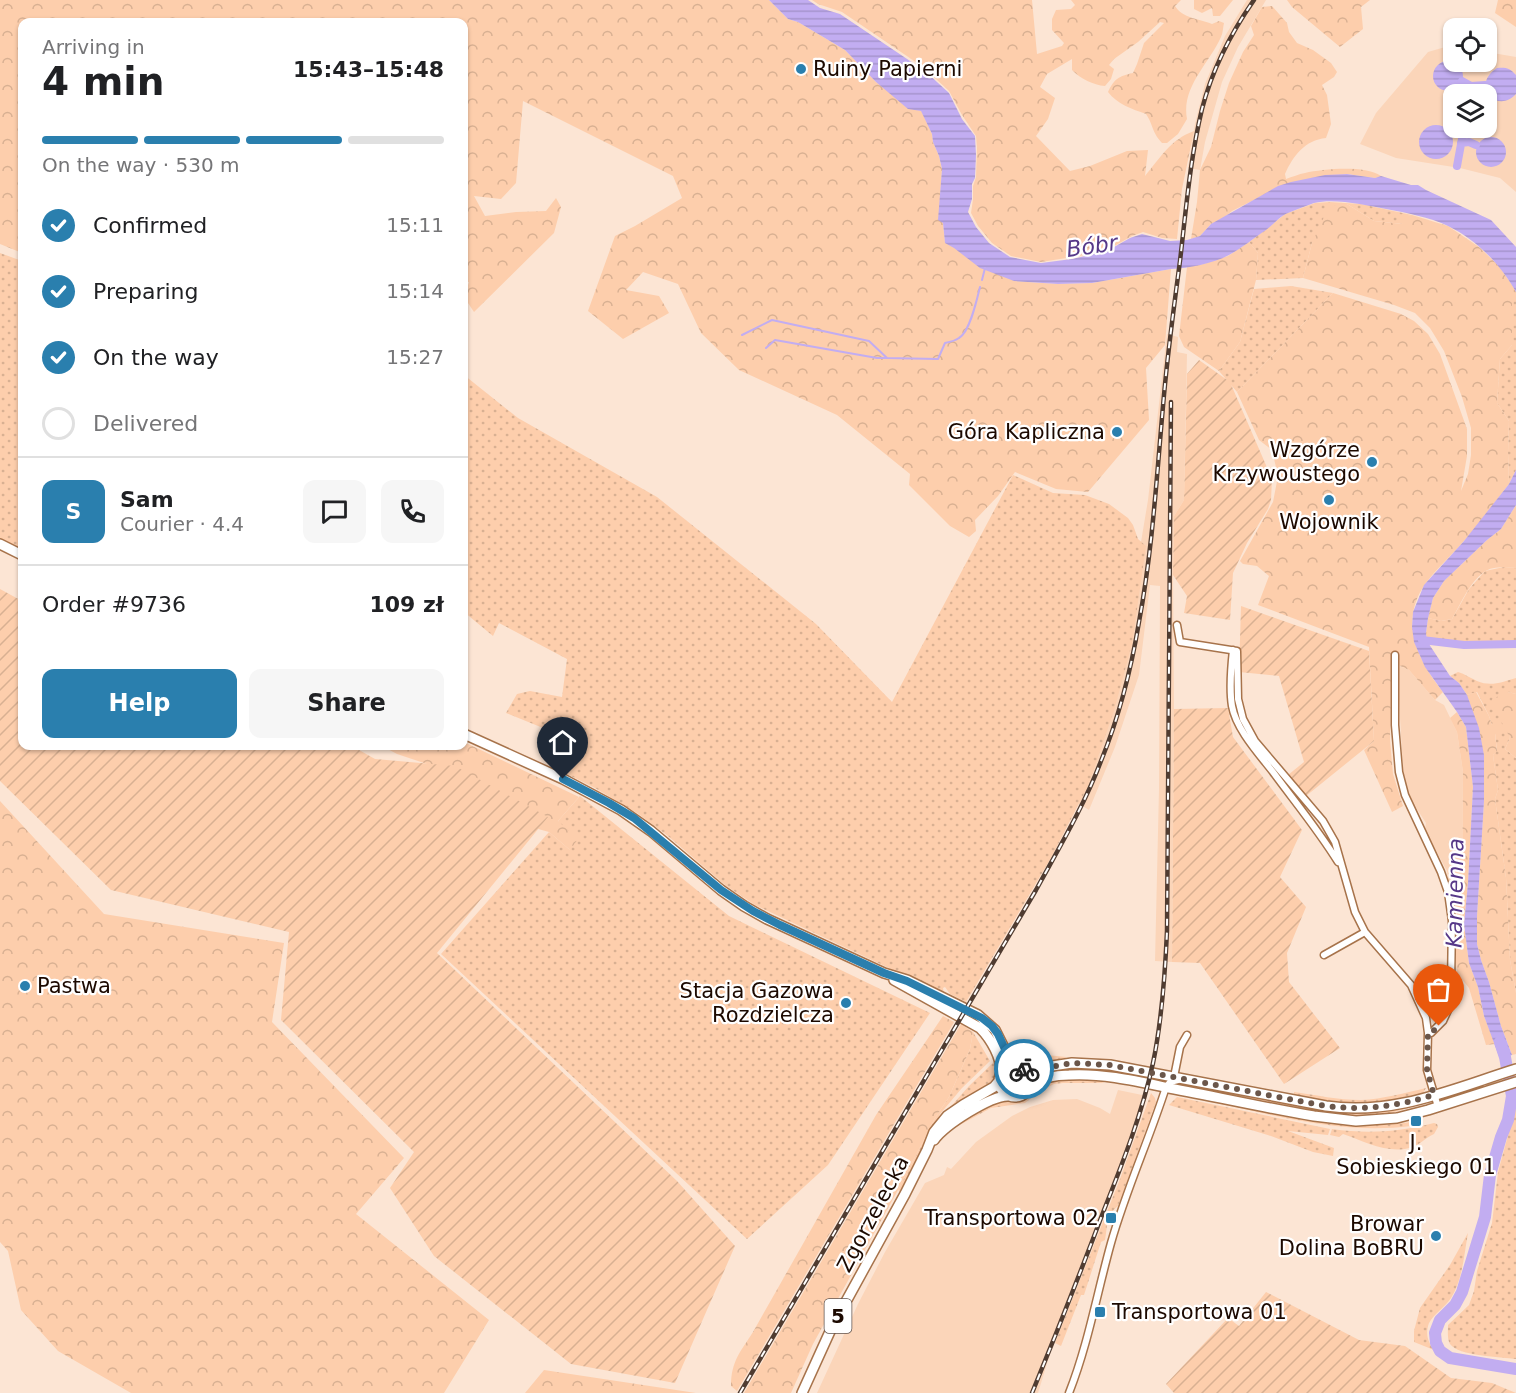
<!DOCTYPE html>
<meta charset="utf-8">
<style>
:root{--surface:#fff;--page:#f6f6f6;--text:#202124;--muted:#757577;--line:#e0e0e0;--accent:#2a7fae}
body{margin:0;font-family:"DejaVu Sans",sans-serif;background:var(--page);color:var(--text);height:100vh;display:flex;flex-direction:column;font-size:22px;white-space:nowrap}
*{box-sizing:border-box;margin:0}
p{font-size:20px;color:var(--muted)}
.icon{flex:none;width:33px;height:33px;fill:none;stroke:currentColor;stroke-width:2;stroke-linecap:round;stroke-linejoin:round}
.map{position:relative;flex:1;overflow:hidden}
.sheet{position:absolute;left:18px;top:18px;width:450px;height:732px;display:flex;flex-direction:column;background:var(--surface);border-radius:12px;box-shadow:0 2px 4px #0004}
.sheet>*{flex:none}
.tools{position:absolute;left:1443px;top:18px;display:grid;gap:12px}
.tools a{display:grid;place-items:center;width:54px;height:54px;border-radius:12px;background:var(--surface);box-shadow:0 2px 4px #0004;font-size:30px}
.pin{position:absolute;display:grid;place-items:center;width:51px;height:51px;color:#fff;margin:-62px -26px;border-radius:50% 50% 50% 0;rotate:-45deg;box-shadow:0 0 6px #0007}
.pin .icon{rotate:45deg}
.courier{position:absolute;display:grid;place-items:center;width:60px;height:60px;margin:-30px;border:4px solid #2a7fae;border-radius:50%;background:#fff;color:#222;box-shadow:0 2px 8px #0007}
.overview em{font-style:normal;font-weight:700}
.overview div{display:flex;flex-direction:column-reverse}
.overview{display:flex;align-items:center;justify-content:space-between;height:102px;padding:0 24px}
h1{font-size:39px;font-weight:700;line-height:45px}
.bar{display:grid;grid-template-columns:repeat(4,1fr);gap:9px 6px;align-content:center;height:72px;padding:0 24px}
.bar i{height:8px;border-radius:4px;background:var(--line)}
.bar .current{background:var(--accent)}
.bar p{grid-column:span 4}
.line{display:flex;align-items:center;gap:15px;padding:0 24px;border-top:2px solid var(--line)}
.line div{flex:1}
.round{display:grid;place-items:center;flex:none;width:63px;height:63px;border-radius:12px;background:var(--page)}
ol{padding:0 24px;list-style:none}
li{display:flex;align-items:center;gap:18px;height:66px}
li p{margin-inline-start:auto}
li .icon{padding:6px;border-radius:50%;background:var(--accent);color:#fff;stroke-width:4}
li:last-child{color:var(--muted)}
li i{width:33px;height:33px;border:3px solid var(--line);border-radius:50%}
.primary-button{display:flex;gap:12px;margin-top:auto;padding:12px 24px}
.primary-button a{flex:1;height:69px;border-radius:12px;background:var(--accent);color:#fff;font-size:24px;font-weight:700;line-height:69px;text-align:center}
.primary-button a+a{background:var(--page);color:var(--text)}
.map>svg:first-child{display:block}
</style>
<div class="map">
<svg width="1516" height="1393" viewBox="0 0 1516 1393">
<defs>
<pattern id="grass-dots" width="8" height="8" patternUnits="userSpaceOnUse" patternTransform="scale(1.5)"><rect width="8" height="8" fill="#fdceac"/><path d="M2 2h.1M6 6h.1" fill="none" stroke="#d8b092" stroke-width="1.8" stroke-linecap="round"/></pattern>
<pattern id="forest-crowns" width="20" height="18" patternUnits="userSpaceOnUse" patternTransform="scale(1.5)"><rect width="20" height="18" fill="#fdceac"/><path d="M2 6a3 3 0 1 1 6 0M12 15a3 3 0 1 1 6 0" fill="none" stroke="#d8b092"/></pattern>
<pattern id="garden-furrows" width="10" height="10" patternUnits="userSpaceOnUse" patternTransform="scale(1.5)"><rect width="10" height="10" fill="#fdceac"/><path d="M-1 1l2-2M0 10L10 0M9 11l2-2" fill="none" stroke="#d8b092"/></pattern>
<pattern id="water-rules" width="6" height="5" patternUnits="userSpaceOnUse" patternTransform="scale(1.5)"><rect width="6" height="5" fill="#c2adf1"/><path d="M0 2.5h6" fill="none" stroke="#a694cd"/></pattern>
</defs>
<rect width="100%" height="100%" fill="#fce5d4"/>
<path fill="#fbd5b9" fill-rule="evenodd" d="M1247 0H1266L1238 47 1222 82 1205 142 1200 170 1188 168 1195 124 1205 84 1225 36Z
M1452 45 1453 46 1454 62H1486L1487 52 1516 57V192L1500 178 1460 168 1396 158 1360 144 1376 113 1428 52ZM1454 94H1486V128H1454Z
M1167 334 1178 337 1177 352 1187 354 1184 500 1174 516 1173 575 1174 709 1172 962 1155 961 1159 789 1160 586 1150 585 1139 675 1115 747 1089 810 1073 800 1118 680 1148 500Z
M1397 665 1409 670 1435 700 1444 705 1457 732 1463 772 1462 890 1451 900 1447 871 1425 830 1426 823 1409 797 1403 770Z
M1118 1090 1147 1096 1139 1123 1053 1344 1038 1393H817L858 1304 885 1252 925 1183 944 1175 947 1167 951 1169 976 1142 1012 1116 1030 1107 1053 1100 1077 1099 1100 1108 1110 1114Z"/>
<path fill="url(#grass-dots)" d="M1330 202 1361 204 1412 215 1403 217V224L1374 221 1347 204 1312 243 1303 278 1256 280 1258 253 1249 242 1269 227 1285 214 1315 203Z
M0 253 22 261V555L0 544Z
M1512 285 1516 292V470L1509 484 1508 452 1509 421 1497 403 1500 359 1512 345Z
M1291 286 1333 293 1237 392 1219 371 1240 342 1254 289Z
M464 375 518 418 657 497 816 624 892 702 1013 475 1053 493 1085 495 1109 504 1128 518 1133 525 1138 539 1146 546 1132 644 1114 711 1088 786 1051 858 966 1002 950 994 945 987 943 988 944 994 755 905 725 885 668 836 637 813 595 788 567 774 580 743 506 713 517 694 530 691 562 697 567 659 499 623 493 636 464 612Z
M1504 567 1516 568V644L1464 645 1427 641 1426 633 1428 618 1441 621 1452 619 1469 589 1485 571Z
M1458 672C1465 674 1470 678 1477 681 1491 687 1502 682 1516 678V694L1508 692 1503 725H1492L1489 716 1477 692 1467 695 1459 683 1450 676Z
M1507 729 1510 738 1505 749 1516 758V993L1510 960 1506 878 1495 799 1498 790 1493 755 1497 750 1495 733Z
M580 796 729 916 930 1013 828 1165 747 1239 441 954 549 832 570 850 558 821Z
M973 1032 990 1061 962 1088 940 1114 901 1192 898 1190 935 1118 949 1097 970 1049Z
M1018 1052 1066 1057 1063 1061 1032 1067C1025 1062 1016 1060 1010 1054Z
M996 1060 997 1067 993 1083 945 1113 969 1086Z
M1072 1079H1097L1104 1083H1063L1054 1084 1040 1091 1025 1103 991 1108 945 1133C963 1121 981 1105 1002 1100 1009 1099 1016 1104 1024 1100 1030 1097 1032 1092 1036 1087 1044 1078 1062 1080 1072 1079Z
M1188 1084 1338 1112H1368L1385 1111 1430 1102 1380 1116 1366 1117 1336 1116 1187 1088Z
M1426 1088 1422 1095 1393 1102 1338 1104 1294 1096V1092C1316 1095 1338 1100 1361 1100 1383 1099 1405 1093 1426 1088Z
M1151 1093 1155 1098 1156 1102 1118 1206C1105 1216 1108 1226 1105 1240L1101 1242 1084 1295H1081L1061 1346 1055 1343 1120 1179Z
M1177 1097 1330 1129 1328 1135 1288 1131 1334 1148 1333 1156 1313 1152 1271 1136 1169 1105Z
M1208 1099C1273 1112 1343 1133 1410 1122L1411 1126C1342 1135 1274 1115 1207 1101Z
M1516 1106V1359C1501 1357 1458 1356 1450 1344 1447 1339 1448 1331 1448 1325L1469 1305 1474 1291 1477 1271 1492 1223 1498 1172Z
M1434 1123 1437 1124 1438 1127 1434 1134C1426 1137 1419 1146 1409 1148 1388 1154 1363 1141 1343 1134L1339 1137 1330 1135 1332 1129C1367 1134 1400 1132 1434 1123Z
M1468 1233C1464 1254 1463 1279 1451 1298 1445 1307 1434 1314 1429 1323 1425 1334 1428 1342 1434 1350L1414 1342V1331L1420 1308 1450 1265Z"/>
<path fill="url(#forest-crowns)" d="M0 0H769L788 19 798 22 845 50 876 82 921 110 932 134 933 142 939 156 942 169 940 198 945 242 1014 281 1058 284 1092 283 1171 269 1165 345 1146 368 1149 420 1088 492 1056 489 1015 472 998 496 975 520 976 531 969 537 950 526 909 485 910 474 837 415 739 370 701 333 678 284 643 272 626 290 659 296 669 313 623 339 588 311 615 236 635 226 682 198 673 176 523 101 516 183 501 199 474 196 485 216 516 212 546 211 556 198 561 207 554 233 474 312 464 297 469 282H464V22H22V253L0 244Z
M812 0H1032L1037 54 1062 46 1064 43 1052 30V19L1056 10 1071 9 1075 5 1071 0H1181L1175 6C1182 18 1200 19 1212 24L1219 21 1224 23C1223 27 1223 33 1221 37 1209 64 1181 87 1187 119L1178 134 1167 143H1162C1151 131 1154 126 1146 114 1132 109 1117 104 1108 92 1114 79 1119 76 1133 73L1137 64 1144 43 1164 23 1160 22 1138 42 1114 59 1109 65 1114 69 1111 79 1105 86C1093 85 1081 79 1072 70V59L1047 74 1040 87 1055 98 1048 119 1036 136 1070 171 1090 166 1127 151 1148 150 1145 176C1160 158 1171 139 1194 131L1182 189 1177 239 1162 238 1143 232 1132 236 1109 249 1079 256 1041 262 1011 256 992 243 978 226 971 213 973 199V186L976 177 977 148 976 136 962 115 949 91 923 67 842 12 818 4Z
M1194 0H1233L1220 16H1213L1212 8 1202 13 1194 9Z
M1287 0H1370L1361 7 1363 29 1340 47 1292 7Z
M1498 0H1516V27L1495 13Z
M1272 6 1287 23 1289 32 1297 43 1313 50 1331 63 1337 72 1334 77 1322 85 1327 95 1331 124 1326 138C1305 140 1293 156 1285 174L1286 179C1292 177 1299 174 1305 173 1324 169 1364 165 1381 176L1375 178 1347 174 1268 193 1232 211 1224 218 1211 224 1200 236 1191 239 1197 202 1200 170 1211 147 1220 111 1229 83 1243 52 1254 35 1251 26 1262 7Z
M1347 204 1374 221 1403 224V216L1412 215 1448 226 1479 247 1499 266 1512 285V345L1500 359 1497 403 1509 421 1508 452 1509 484C1494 503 1480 524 1463 542 1451 556 1437 568 1426 583 1398 621 1418 661 1443 692L1435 700 1409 670 1391 662 1390 740 1393 774 1403 806 1392 812 1364 750 1374 741 1369 647 1258 605 1269 576 1257 566 1243 564 1240 561 1273 502 1278 476 1272 450 1259 440 1237 392 1333 293 1401 314 1414 321 1428 334 1440 354 1467 429V456L1461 491 1468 474 1471 455V428L1462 397 1444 351 1430 328 1415 313 1394 305 1303 278 1312 243 1329 206Z
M1249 242 1258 253 1256 280 1240 342 1219 371 1184 347 1179 336 1187 267 1203 264 1228 256Z
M1516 505V568C1506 567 1492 566 1484 572 1469 583 1461 603 1452 619L1441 621 1428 618 1433 598 1444 581 1487 540 1501 529Z
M1476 692 1489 716 1492 725H1503L1492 699 1508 692 1516 694V758L1505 749 1510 738 1506 730 1495 734 1497 751 1493 755 1498 790 1495 799 1506 878 1510 960 1516 993V1054L1512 1055 1501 1026 1489 982 1481 960 1477 944V916L1484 801V755L1467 695Z
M1457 712 1466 727 1473 787 1468 883 1464 924 1469 963 1478 987 1484 1016 1495 1044 1486 1045 1469 988 1457 973 1455 951 1456 929 1459 920 1451 900 1462 890 1463 772 1457 732 1450 718Z
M464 742 579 797 558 821 578 839 570 850 549 832 531 827 445 770 397 754 382 746H464Z
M0 801 104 914 284 943 272 1022 404 1158 356 1214 489 1320 444 1393H131L58 1351 21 1310 8 1251 0 1242Z
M943 1016 954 1022 953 1024 737 1391 731 1386C731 1361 741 1351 753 1332L876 1115Z
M961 1024 973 1032 970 1049 949 1097 935 1118 898 1190 813 1344 791 1393H744Z
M544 1370 696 1393H525Z"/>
<path fill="url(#garden-furrows)" d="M1199 360 1230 382 1272 479 1271 500 1268 509 1247 543 1233 573 1230 620 1184 613 1187 596 1173 575 1174 516 1184 500 1187 374Z
M0 589 22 601V746H352L375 759 455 766 548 817 437 953 677 1181 735 1246 675 1383 571 1364 434 1256 390 1188 414 1152 281 1020 289 932 111 890 0 781Z
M1241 606 1369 651 1374 741 1306 796 1288 775 1304 762 1279 676 1239 672Z
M1228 708 1233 737 1302 830 1280 877 1306 907 1287 953 1289 982 1340 1048 1284 1084 1200 963 1172 962 1174 709Z
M1266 1292 1359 1340 1405 1346 1451 1378 1492 1383 1516 1393H1174L1166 1384 1228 1318 1239 1326Z"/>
<path fill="url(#water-rules)" d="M769 0H808L820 8 840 14 925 71 949 93 962 119 975 136 976 155 975 178 972 184V199L968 212 976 227 989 243 1010 257 1041 263 1072 259 1107 251 1130 238 1142 234 1170 241 1187 240 1200 236 1211 224 1278 186 1291 182 1325 175 1347 174 1375 178 1381 176 1411 185H1418L1426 190 1491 220 1516 247V292C1501 265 1477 240 1448 226 1429 217 1407 213 1386 209 1365 205 1335 198 1314 203 1305 206 1296 210 1288 213 1280 216 1274 224 1266 230 1254 238 1242 248 1229 255 1212 264 1189 268 1171 269L1092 283 1058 284 1014 281 980 268 954 248 945 243 943 223 938 220 942 169 939 156 933 142 932 134 921 111 908 109 876 82 845 50 798 22 788 19Z
M1433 76a15 15 0 1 1 30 0a15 15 0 1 1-30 0Z
M1497 68C1505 67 1510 68 1516 75V94C1497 115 1470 85 1497 68Z
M1419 142a17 17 0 1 1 34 0a17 17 0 1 1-34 0Z
M1476 152a15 15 0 1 1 30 0a15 15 0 1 1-30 0Z
M1516 470V505L1501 529 1487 540 1444 581 1433 598 1428 618 1426 633 1427 641 1450 676 1459 683 1467 695 1479 728 1484 755V801L1477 916V944L1481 960 1489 982 1501 1026 1512 1055 1500 1059 1484 1016 1478 987 1469 963 1464 924 1468 883 1473 787 1466 727 1457 712 1425 667 1414 642 1412 627 1413 612 1424 585 1464 541 1509 484Z"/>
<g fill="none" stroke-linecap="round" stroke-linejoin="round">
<path stroke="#c2adf1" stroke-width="2" d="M982 280 985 268
M742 335 772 320 869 341 887 358 938 359 945 343C950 342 955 341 959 338 970 332 977 299 980 287
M766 348 775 340 877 358H887"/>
<path stroke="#c2adf1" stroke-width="8" d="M1462 81 1471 86 1485 85
M1461 143 1469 142 1476 145
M1457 166 1464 128
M1422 640 1464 645 1516 644"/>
<path stroke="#c2adf1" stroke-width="12" d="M1500 1042 1505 1057 1512 1096 1508 1120 1501 1137 1490 1175 1485 1217 1462 1292 1455 1305 1440 1320 1435 1333 1436 1343 1440 1351 1450 1358 1516 1369"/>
<g stroke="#a7734b" stroke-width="9">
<path id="street" d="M1177 625 1180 642 1237 651 1238 699 1243 719 1255 741 1323 821 1335 842 1355 912 1365 932
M1233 650C1231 668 1229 688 1232 706 1236 729 1259 754 1273 772 1295 802 1319 831 1338 862
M1395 655V725L1399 772 1405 795 1441 872 1448 892 1452 921 1451 986 1449 1008 1443 1021 1431 1033H1428
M1324 955 1365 932 1411 985 1426 1018 1428 1033 1427 1070 1438 1107
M1174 1077 1180 1047 1187 1035
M1069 1393C1088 1345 1097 1293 1111 1243 1126 1190 1149 1140 1166 1087L1170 1082 1178 1080"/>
</g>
<g stroke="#a7734b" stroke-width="12">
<path id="primary" d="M0 544 22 555
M464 734 563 779 621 810 651 831 721 890 744 906 767 919 884 973 907 980 978 1015 995 1030 1009 1058 1016 1066
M894 980 980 1028C991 1039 1002 1058 1001 1074
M999 1081a16 16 0 1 1 32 0a16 16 0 1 1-32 0Z
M1026 1070 1072 1063 1110 1065 1326 1106C1394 1116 1452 1089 1516 1069
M1030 1086C1039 1078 1056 1075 1069 1075 1102 1073 1136 1081 1169 1088 1218 1097 1266 1108 1314 1116L1356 1121 1397 1118 1428 1110 1516 1082
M934 1140C945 1125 991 1095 1009 1096
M802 1393 832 1327 905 1194 927 1150 934 1132 947 1116 963 1105 994 1087 999 1081"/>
</g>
<use href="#street" stroke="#fff" stroke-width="6"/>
<use href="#primary" stroke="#fff" stroke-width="9"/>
<g stroke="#503c31" stroke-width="4.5">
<path id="rail" d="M740 1393 1036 890C1059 848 1084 806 1101 761 1119 717 1131 670 1139 622 1153 547 1157 471 1164 395 1168 350 1174 306 1180 261 1186 210 1190 159 1202 109 1212 70 1231 33 1254 0
M1032 1393C1057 1332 1081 1271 1104 1210 1123 1162 1142 1114 1153 1063 1162 1020 1165 976 1167 931L1171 402"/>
</g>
<use href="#rail" stroke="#fff" stroke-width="2" stroke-dasharray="7" stroke-linecap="butt"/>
</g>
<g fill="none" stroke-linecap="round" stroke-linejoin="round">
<path stroke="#6a564a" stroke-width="6" stroke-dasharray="0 10.8" d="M1024 1069 1035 1070 1072 1063 1110 1065 1326 1106C1365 1111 1397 1106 1434 1095L1427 1070 1428 1033H1431L1439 1026"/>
<path stroke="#2a7fae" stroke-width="8" d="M563 779 609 803 634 818 721 890 753 911 780 925 884 973 907 981 982 1018 992 1026 998 1034 1010 1060 1016 1066 1024 1069"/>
</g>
<g fill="#2a7fae" stroke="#fff" stroke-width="2">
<circle cx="801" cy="69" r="6"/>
<circle cx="1117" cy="432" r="6"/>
<circle cx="1372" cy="462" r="6"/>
<circle cx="1329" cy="500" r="6"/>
<circle cx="25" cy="986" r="6"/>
<circle cx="846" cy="1003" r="6"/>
<rect x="1410" y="1115" width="12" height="12" rx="3"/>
<rect x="1105" y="1212" width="12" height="12" rx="3"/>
<circle cx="1436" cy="1236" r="6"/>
<rect x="1094" y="1306" width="12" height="12" rx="3"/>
</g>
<g text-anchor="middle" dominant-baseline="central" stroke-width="4.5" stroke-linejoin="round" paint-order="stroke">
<rect fill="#fff" stroke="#60534c" stroke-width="1.5" x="824.5" y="1299" width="27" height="34" rx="4.5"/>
<g font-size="20" font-weight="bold" fill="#1c0900">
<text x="838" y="1316">5</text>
</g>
<g font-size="21" fill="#1c0900" stroke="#fff" text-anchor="end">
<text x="813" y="69" text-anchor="start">Ruiny Papierni</text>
<text x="1105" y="432">Góra Kapliczna</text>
<text x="1360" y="450">Wzgórze<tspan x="1360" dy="24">Krzywoustego</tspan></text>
<text x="1329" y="522" text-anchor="middle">Wojownik</text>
<text x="37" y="986" text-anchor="start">Pastwa</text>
<text x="834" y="991">Stacja Gazowa<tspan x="834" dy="24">Rozdzielcza</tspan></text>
<text x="1416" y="1143" text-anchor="middle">J.<tspan x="1416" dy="24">Sobieskiego 01</tspan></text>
<text x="1099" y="1218">Transportowa 02</text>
<text x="1424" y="1224">Browar<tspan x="1424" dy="24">Dolina BoBRU</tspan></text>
<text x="1112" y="1312" text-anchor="start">Transportowa 01</text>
</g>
<g font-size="21" fill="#1c0900" stroke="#fff">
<text transform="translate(873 1214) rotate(-62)">Zgorzelecka</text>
</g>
<g font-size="22" font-style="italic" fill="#563888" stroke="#fff">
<text transform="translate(1092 246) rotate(-8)">Bóbr</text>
<text transform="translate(1455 893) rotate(-89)">Kamienna</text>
</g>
</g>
</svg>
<div class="tools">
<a><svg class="icon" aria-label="locate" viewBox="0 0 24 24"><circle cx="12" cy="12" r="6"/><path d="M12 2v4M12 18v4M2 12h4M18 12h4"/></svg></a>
<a><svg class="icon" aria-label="layers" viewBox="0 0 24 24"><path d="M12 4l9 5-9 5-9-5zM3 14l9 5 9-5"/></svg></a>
</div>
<div class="pin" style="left:1439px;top:1026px;background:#ea580c"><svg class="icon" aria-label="bag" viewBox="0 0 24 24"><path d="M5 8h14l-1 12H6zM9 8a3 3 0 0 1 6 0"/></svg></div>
<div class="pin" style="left:563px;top:779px;background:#1f2937"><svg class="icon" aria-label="home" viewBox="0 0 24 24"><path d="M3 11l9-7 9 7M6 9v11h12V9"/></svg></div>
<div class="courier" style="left:1024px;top:1069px"><svg class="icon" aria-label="bike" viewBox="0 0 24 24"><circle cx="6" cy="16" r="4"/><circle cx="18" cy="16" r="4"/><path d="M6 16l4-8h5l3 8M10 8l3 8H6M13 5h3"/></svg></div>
<section class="sheet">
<div class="overview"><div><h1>4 min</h1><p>Arriving in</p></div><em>15:43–15:48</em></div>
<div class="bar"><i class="current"></i><i class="current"></i><i class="current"></i><i></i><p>On the way · 530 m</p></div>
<ol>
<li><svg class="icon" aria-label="check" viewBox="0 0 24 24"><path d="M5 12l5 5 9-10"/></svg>Confirmed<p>15:11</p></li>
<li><svg class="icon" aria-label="check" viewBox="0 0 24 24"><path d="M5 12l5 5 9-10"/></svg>Preparing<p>15:14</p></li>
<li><svg class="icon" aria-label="check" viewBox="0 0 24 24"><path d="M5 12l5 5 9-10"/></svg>On the way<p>15:27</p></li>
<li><i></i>Delivered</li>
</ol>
<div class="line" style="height:108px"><b class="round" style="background:var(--accent);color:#fff">S</b><div><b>Sam</b><p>Courier · 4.4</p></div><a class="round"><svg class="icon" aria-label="chat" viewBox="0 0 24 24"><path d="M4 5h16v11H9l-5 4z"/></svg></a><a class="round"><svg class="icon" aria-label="phone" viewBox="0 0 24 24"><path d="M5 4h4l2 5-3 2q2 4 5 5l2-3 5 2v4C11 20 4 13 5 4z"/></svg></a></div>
<div class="line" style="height:78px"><div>Order #9736</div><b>109 zł</b></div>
<div class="primary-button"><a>Help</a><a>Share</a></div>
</section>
</div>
